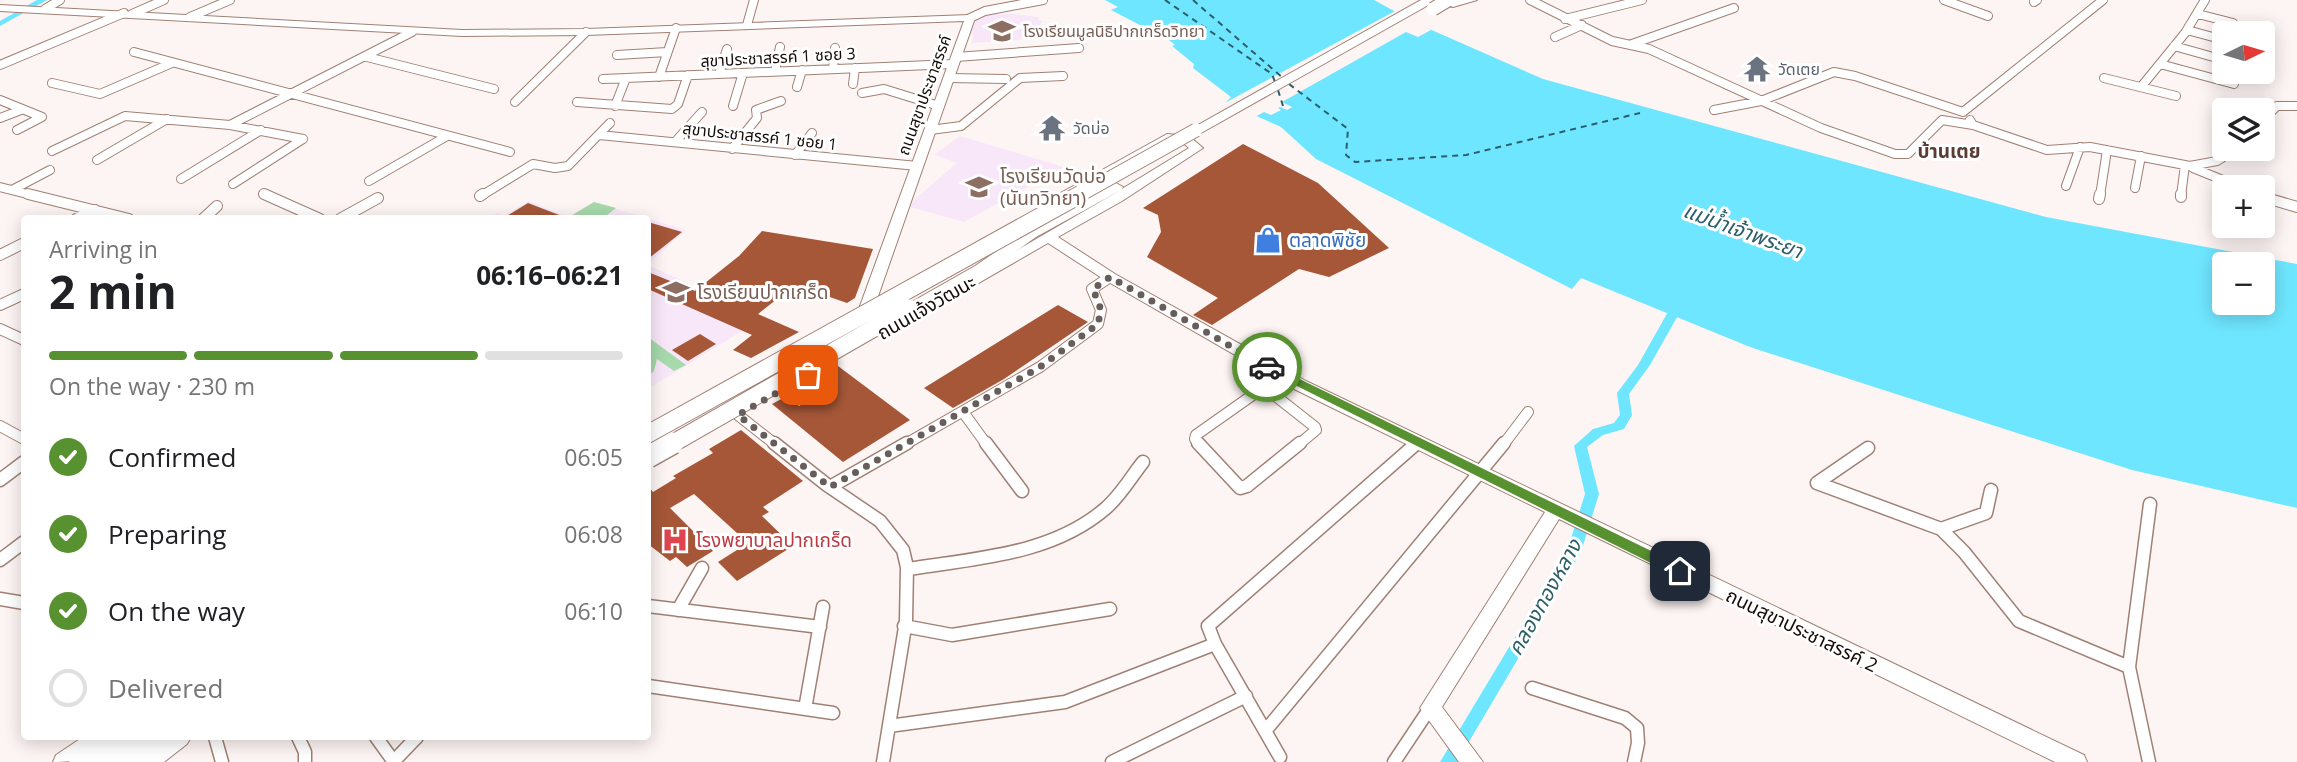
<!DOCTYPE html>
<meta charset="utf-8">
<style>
:root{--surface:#fff;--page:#f6f6f6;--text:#202124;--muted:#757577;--line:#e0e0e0;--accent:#58912f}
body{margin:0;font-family:"Open Sans","Noto Sans Thai",sans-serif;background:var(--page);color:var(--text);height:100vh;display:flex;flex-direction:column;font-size:26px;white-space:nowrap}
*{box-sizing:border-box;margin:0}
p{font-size:23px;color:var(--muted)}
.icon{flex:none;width:38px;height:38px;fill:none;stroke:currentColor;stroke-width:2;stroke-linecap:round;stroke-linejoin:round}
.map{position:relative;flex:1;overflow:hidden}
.panel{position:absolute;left:21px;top:215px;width:630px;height:525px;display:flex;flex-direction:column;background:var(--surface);border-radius:7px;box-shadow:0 4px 18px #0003}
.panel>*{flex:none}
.needle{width:46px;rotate:85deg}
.tools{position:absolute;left:2212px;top:21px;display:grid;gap:14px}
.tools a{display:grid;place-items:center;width:63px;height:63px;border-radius:7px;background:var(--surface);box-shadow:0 4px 18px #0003;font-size:35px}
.pin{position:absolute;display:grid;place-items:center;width:60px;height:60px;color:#fff;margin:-30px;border-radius:14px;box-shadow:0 4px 10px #0006}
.courier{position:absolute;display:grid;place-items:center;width:70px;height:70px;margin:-35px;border:5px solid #58912f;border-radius:50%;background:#fff;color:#222;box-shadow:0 2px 9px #0007}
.overview em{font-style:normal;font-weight:700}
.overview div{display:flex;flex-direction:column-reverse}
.overview{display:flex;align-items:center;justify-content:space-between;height:119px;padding:0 28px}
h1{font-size:46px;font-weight:700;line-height:52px}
.bar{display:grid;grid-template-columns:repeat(4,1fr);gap:10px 7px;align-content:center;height:84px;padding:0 28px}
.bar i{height:9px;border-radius:5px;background:var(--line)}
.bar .current{background:var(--accent)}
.bar p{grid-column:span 4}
ol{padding:0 28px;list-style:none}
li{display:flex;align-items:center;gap:21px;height:77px}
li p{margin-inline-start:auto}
li .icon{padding:7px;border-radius:50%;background:var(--accent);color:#fff;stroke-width:4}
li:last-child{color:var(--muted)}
li i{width:38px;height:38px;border:4px solid var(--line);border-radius:50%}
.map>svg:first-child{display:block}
</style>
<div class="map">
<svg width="2297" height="762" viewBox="0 0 2297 762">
<rect width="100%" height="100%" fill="#fdf5f3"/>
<path fill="#f8e7f8" d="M987 14H1014L1039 17 1038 20 1043 21 1031 35 1020 40 971 43 974 35 967 34 969 28 975 19Z
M960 136 1064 167 964 222 907 206 957 163 934 155Z
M529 201 568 217 594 202 685 230 648 265 763 318 648 389V219H488L497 213 504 216Z"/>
<path fill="#a6d9ab" d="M594 202 616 208 602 219H559L564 215 569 217Z
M648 337 686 365 674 371 657 359 654 371 648 376Z"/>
<path fill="#6fe6ff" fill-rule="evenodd" d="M1105 0H1374L1418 24 1543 79 2046 217 2297 264V508L2132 470 1750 347 1581 278 1572 289 1316 159 1281 127 1226 102 1231 97 1193 68 1194 64 1172 46 1175 45 1162 34 1159 35 1111 10 1118 7ZM2224 264H2263V303H2224Z"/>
<path fill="#fdf5f3" d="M1397 10 1431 30 1418 37 1406 32 1282 102 1292 107 1287 110 1280 107 1278 108 1281 110 1271 115 1264 112 1253 118 1223 104Z"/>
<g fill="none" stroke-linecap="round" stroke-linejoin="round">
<path fill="#6fe6ff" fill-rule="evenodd" d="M37 0H47L0 26V21Z
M1679 300 1685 303 1650 365 1629 394 1632 415 1624 429 1603 435 1587 447 1599 494 1581 552 1457 762H1440L1567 551 1585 494 1574 446 1593 429 1614 423 1620 415 1617 393 1638 365 1673 303Z"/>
<path stroke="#2b5e69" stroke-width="2" stroke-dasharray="6 5" stroke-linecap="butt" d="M1165 0 1272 74 1275 82
M1193 0 1283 78
M1289 84 1348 129 1346 155 1355 162 1466 155 1640 113
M1278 90 1283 106"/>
</g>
<path fill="#a55738" d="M1243 144 1318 183 1389 248 1329 277 1299 269 1212 325 1193 315 1218 298 1147 257 1161 232 1158 215 1143 208Z
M528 203 567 218V219H502Z
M648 222 682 232 648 259Z
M762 231 873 249 855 298 847 303 795 285 758 314 799 332 751 358 733 350 752 335 648 289V272L695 291 739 256Z
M1058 305 1088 322 1004 379 953 408 924 388Z
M700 334 716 344 688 361 672 350Z
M838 366 910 420 843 462 772 404 787 396 799 406 838 383 825 374Z
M741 430 803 481 763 507 769 512 762 516 793 546 737 581 718 562 748 543 694 494 670 508 713 551 687 567 676 557 670 561 648 544V486L653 492 676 478 673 476 713 453 709 449Z"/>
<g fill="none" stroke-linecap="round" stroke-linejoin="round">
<g stroke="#a08074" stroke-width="10">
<path id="street-far2" d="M1530 0 1612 41 1649 49 1821 128 1895 154H1908L1942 120 1973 125
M1944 0 1988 16
M2034 2 2037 0
M45 9 60 0
M132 14 164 0
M2198 14 2233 23
M190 17 230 0
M970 18 985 11 1043 0
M1565 19 1642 0
M747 25 754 0
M2187 30 2224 40
M1555 37 1582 25
M1632 44 1734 8
M2174 46 2224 60
M134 52 510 152
M617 55 667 52
M367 57 494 89
M956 57 1079 48
M2160 64 2234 84
M0 65 124 13
M833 69 835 48
M775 71 780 47
M719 74 727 49
M659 77 676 28
M949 78 1006 79
M2104 78 2176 96
M603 79 953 64
M52 83 100 94 172 63
M853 84 855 68
M797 87 802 70
M2141 87 2185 33 2205 0
M862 93 884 89 939 106
M0 100 42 117 17 130
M515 102 586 32
M577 102 672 109 678 104 688 75
M615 106 626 78
M733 106 743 73
M1714 110 1761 101 1834 72 1855 76 1963 112 2103 0
M0 118 21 110
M1970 120 1973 125 2047 150 2090 147 2190 166 2217 161 2236 149
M2263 120 2277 106H2297
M230 125 412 32
M930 130 961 126 1020 78 1063 76
M599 135 917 166
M675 142 702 112
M732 149 757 118 756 110 781 101
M52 151 125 116 230 125 303 139
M795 155 812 133
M97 160 167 119
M2193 168 2240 187
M181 179 261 130
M369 181 447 136
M233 184 303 139
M2066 186 2080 147
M0 187 35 196
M2135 188 2141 156
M12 190 50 170
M264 194 268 196
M481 196 533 164 555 168 568 166 610 123
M2100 196 2107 150
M2181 196 2185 165"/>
</g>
<g stroke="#a08074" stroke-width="12">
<path id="street-far1" d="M28 194 129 219
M264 194 320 219
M480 196 483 194
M2181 197V194
M2263 197 2297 207
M2099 199 2100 194
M76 219 95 210
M203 219 217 206
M340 219 378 198
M0 255 24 243
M0 305 24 294
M0 329 24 340
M963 412 987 445
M738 415 776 445
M0 426 24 439
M904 445 1040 367 1098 324 1101 310 1092 289 1110 277
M1200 445 1195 439 1196 435 1264 387 1315 427 1316 430 1298 445
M1415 445 1419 441
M1503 445 1528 412"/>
</g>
<g stroke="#a08074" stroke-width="15">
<path id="street" d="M774 443 827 485 880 521 903 550 907 567 906 621 883 762
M986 443 1022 491
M1198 443 1240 488 1247 486 1300 443
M0 480 24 462
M1817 483 1941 529 1964 552 2019 621 2129 667
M1817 483 1868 448
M830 487 907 443
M1941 529 1986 513 1991 490
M0 560 24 542
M909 569C976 558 1052 555 1106 508 1121 495 1131 477 1143 462
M0 599 24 603
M648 606 820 627
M678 610 702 568
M904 626 952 635 1110 609
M648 686 833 713
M1532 688 1625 718 1637 728 1638 743 1634 762
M805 709 823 607
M889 726 1065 702 1215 644
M1266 730 1504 443
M215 737 222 762
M298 737 305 752V762
M376 737 394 762
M1280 757 1215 644 1208 626 1417 443
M393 762 417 737
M1112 762 1246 696
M1394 762 1430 708
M2149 762 2129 667 2150 504"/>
</g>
<g stroke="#a08074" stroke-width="2">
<path id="secondary" d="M0 5 462 30 586 29 970 15 975 18 875 305 886 316 879 321 874 319 860 306 964 21 586 35 462 36 0 11Z
M1167 134 1189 136 1203 148 1122 201 1058 237 1115 274 1306 381 2084 755 2087 762H2055L1559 519 1442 707 1483 762H1459L1420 708 1545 512 1294 389 1105 280 1048 243 904 326H894L892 323 1112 195 1189 148 1182 142H1169L1069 198H1059L1057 195Z
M83 737H109C99 759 75 762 53 762L56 755Z"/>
</g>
<g stroke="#a08074" stroke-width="2">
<path id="primary" d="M1421 0H1477L1453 7 1432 3 1201 133 1196 134 1189 130Z
M1116 183 1123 187 1121 190 1036 237 987 272 915 312H903L901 308 975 266 1026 231Z
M97 737H191L187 744 164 762H69L73 755Z"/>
</g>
<use href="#street-far2" stroke="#fff" stroke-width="8"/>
<use href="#street-far1" stroke="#fff" stroke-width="10"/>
<use href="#street" stroke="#fff" stroke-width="12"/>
<use href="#secondary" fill="#fff" fill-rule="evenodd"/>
<use href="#primary" fill="#fff" fill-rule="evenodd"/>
<g stroke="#a08074" stroke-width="15" stroke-linecap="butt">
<path id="primary-bridge-far2" d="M1433 9 1448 0
M1078 196 1196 130"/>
</g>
<g stroke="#a08074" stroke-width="19" stroke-linecap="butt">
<path id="primary-bridge-far1" d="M648 434 1081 194
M670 445 909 308"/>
</g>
<g stroke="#a08074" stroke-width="24" stroke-linecap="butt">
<path id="primary-bridge" d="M648 457 673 443"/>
</g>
<use href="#primary-bridge-far2" stroke="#fff" stroke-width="13"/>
<use href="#primary-bridge-far1" stroke="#fff" stroke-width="17"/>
<use href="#primary-bridge" stroke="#fff" stroke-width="21"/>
</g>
<path fill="#58912f" d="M1267 363 1684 567 1686 571 1680 576 1675 575 1263 369 1261 367Z"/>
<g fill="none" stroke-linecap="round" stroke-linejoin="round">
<path stroke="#675d5a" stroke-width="7" stroke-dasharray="0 12.6" d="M808 375 738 415 830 487 1040 367 1098 324 1101 310 1093 289 1110 277 1267 367"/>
</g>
<defs>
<g id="school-bare" transform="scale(2.1)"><path d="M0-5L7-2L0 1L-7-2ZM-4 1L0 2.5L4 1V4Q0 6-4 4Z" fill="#8d6e63" stroke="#fff" stroke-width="2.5" paint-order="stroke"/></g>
<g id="temple-bare" transform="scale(2.1)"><path d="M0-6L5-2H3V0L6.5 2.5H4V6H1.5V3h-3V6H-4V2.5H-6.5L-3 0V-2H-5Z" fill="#6b7280" stroke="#fff" stroke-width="2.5" paint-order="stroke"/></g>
<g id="shop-bare" transform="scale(2.1)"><path d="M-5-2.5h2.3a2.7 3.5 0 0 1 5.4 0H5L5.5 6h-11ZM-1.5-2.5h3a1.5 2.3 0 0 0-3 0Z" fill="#3f7fe0" stroke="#fff" stroke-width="2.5" paint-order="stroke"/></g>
<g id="hospital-bare" transform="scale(2.1)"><path d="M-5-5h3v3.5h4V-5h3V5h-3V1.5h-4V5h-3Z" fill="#e0444e" stroke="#fff" stroke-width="2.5" paint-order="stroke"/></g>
</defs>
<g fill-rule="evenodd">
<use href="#school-bare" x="1002" y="31"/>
<use href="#temple-bare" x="1757" y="69"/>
<use href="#temple-bare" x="1052" y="128"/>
<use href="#school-bare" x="979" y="187"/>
<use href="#shop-bare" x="1268" y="240"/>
<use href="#school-bare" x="676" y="292"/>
<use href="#hospital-bare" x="675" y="540"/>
</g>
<g text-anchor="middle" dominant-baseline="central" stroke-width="6" stroke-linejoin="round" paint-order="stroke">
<g font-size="16" fill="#785e54" stroke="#fff" text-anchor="start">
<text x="1023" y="31">โรงเรียนมูลนิธิปากเกร็ดวิทยา</text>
</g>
<g font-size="16" fill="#160b07" stroke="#fff">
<text transform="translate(778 57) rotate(-3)">สุขาประชาสรรค์ 1 ซอย 3</text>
<text transform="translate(924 95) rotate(-70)">ถนนสุขาประชาสรรค์</text>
<text transform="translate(760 136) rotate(6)">สุขาประชาสรรค์ 1 ซอย 1</text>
</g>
<g font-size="16" fill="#5b616d" stroke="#fff" text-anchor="start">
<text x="1778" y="69">วัดเตย</text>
<text x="1073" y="128">วัดบ่อ</text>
</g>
<g font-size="19" font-weight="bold" fill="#593c32" stroke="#fff">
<text x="1949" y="151">บ้านเตย</text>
</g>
<g font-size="19" fill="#785e54" stroke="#fff" text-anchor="start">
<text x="1000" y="176">โรงเรียนวัดบ่อ<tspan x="1000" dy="22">(นันทวิทยา)</tspan></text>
<text x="697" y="292">โรงเรียนปากเกร็ด</text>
</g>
<g font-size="19" fill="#366cbe" stroke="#fff" text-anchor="start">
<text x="1289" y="240">ตลาดพิชัย</text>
</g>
<g font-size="19" fill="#160b07" stroke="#fff">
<text transform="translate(926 307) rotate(-30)">ถนนแจ้งวัฒนะ</text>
<text transform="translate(1802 630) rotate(26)">ถนนสุขาประชาสรรค์ 2</text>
</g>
<g font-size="19" fill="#be3a42" stroke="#fff" text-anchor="start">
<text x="696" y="540">โรงพยาบาลปากเกร็ด</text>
</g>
<g font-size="21" font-style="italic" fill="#2b5e69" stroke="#fff">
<text transform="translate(1743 230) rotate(20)">แม่น้ำเจ้าพระยา</text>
<text transform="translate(1544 597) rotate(-61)">คลองทองหลาง</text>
</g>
</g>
</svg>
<div class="tools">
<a><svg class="needle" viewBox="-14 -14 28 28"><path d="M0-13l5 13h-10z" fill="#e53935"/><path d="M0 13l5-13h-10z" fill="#757577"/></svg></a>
<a><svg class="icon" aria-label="layers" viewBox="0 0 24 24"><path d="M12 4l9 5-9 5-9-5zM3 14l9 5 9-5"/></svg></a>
<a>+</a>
<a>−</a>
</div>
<div class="pin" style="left:808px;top:375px;background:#ea580c"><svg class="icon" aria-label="bag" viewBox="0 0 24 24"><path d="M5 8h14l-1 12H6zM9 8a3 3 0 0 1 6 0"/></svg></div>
<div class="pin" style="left:1680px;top:571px;background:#1f2937"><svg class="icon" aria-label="home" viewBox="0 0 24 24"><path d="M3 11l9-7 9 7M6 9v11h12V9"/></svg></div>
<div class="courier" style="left:1267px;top:367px"><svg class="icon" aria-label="car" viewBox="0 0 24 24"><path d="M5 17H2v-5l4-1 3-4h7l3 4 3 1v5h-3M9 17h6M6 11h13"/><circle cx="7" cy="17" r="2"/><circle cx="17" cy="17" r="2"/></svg></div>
<section class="panel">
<div class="overview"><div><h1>2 min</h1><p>Arriving in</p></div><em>06:16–06:21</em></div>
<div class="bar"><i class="current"></i><i class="current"></i><i class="current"></i><i></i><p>On the way · 230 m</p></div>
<ol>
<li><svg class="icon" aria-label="check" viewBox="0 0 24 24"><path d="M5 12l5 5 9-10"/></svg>Confirmed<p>06:05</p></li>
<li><svg class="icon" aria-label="check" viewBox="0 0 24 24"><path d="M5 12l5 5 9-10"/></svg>Preparing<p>06:08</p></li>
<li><svg class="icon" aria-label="check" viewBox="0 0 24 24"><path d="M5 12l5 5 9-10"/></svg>On the way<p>06:10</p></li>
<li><i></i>Delivered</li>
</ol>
</section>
</div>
